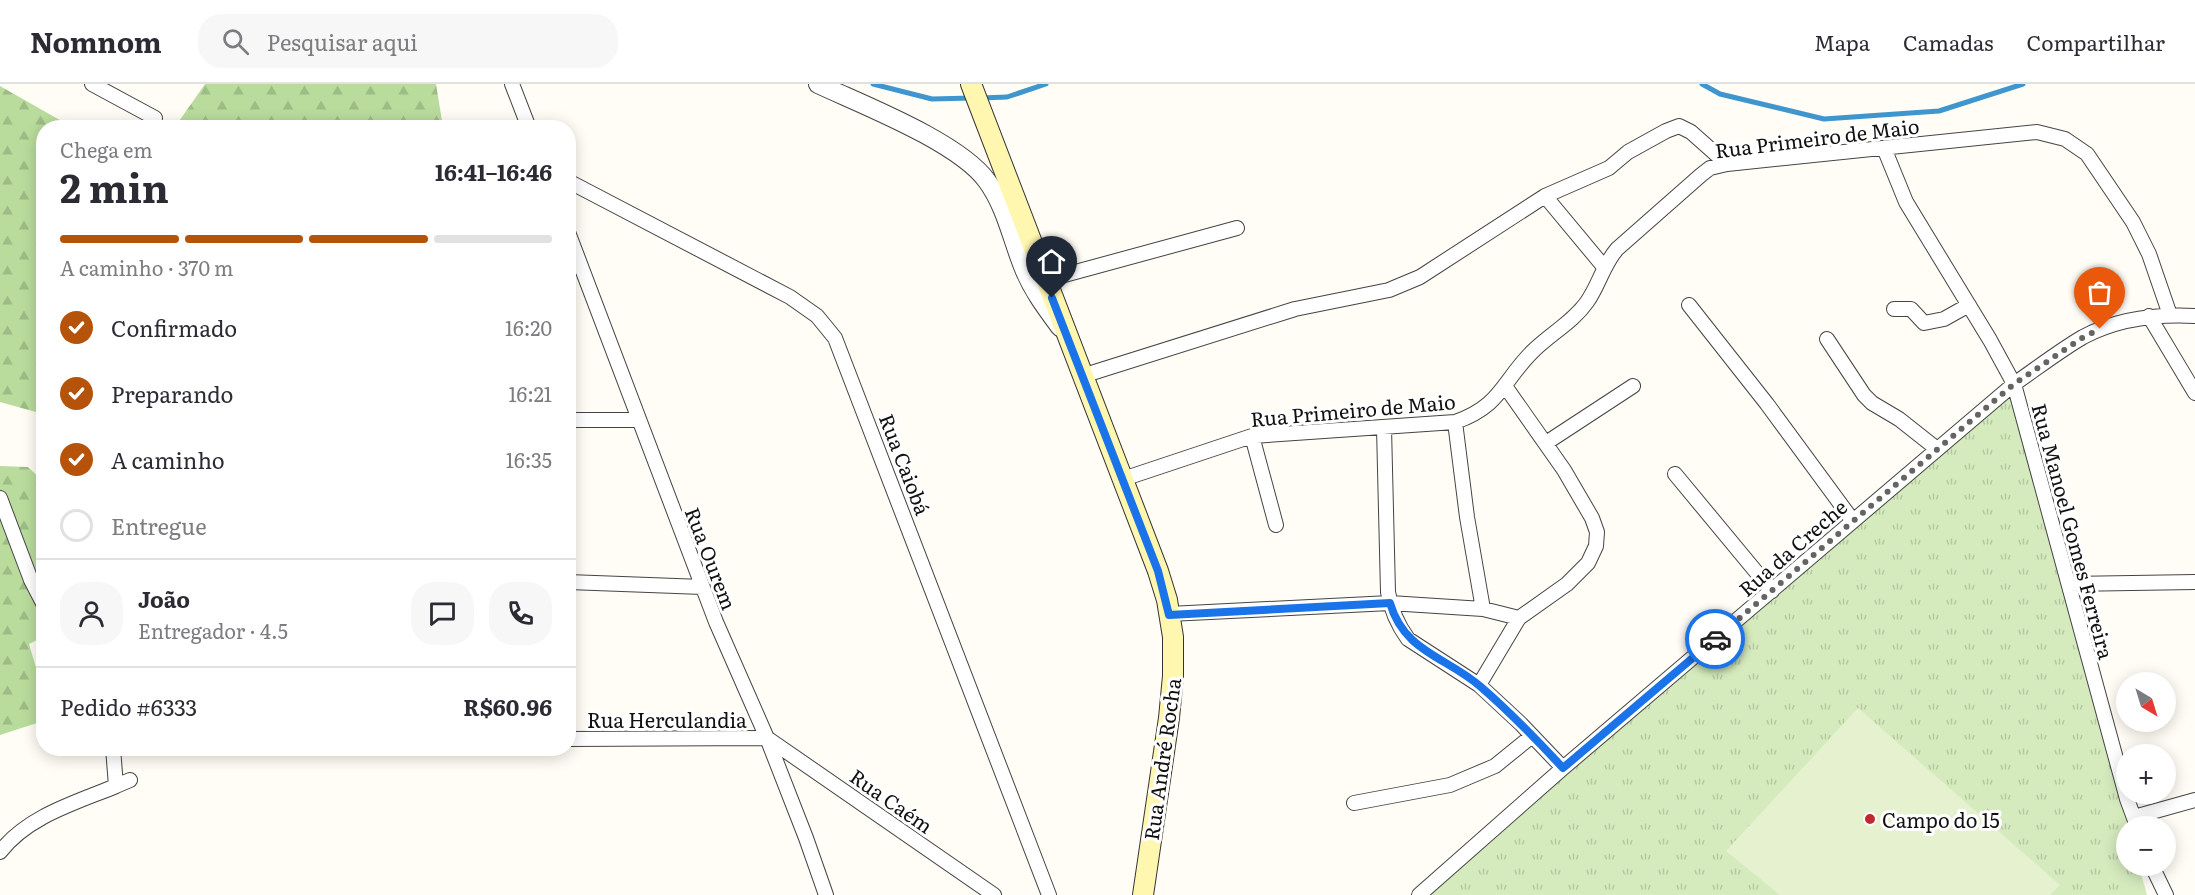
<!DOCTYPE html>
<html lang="pt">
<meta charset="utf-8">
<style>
:root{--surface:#fff;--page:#f7f7f7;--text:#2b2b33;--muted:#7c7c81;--line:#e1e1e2;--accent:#b45309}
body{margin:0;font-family:Literata,serif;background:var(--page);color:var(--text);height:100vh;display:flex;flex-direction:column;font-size:22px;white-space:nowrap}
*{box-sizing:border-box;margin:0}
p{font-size:20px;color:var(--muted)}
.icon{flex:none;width:33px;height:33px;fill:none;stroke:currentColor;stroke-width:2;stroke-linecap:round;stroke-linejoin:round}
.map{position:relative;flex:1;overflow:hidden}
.side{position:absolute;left:36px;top:36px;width:540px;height:636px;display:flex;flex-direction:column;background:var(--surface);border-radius:24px;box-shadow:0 3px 15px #0003}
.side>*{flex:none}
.needle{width:39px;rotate:142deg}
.fabs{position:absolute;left:2116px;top:588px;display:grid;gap:12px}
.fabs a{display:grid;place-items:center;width:60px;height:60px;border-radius:50%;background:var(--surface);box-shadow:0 3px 15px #0003;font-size:30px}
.pin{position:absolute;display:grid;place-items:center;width:51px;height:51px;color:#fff;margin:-62px -26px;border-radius:50% 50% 50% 0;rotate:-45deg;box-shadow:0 0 6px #0007}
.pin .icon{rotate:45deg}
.courier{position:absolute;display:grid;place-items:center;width:60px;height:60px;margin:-30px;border:4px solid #1a73e8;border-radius:50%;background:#fff;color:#222;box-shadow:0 2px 8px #0007}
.head em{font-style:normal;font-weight:700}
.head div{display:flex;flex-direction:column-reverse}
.head{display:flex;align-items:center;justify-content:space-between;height:102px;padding:0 24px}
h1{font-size:39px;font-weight:700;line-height:45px}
.bar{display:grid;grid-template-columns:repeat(4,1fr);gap:9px 6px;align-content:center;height:72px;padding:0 24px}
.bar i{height:8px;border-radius:4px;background:var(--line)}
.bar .current{background:var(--accent)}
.bar p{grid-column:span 4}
.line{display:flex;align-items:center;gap:15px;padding:0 24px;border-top:2px solid var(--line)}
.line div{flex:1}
.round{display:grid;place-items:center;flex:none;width:63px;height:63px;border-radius:24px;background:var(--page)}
ol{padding:0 24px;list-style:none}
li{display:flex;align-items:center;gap:18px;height:66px}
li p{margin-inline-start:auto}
li .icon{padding:6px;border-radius:50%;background:var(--accent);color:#fff;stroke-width:4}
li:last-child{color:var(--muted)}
li i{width:33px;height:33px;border:3px solid var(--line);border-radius:50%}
header{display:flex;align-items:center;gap:36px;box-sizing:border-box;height:84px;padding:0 30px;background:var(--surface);border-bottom:2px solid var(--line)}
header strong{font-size:28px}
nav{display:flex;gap:33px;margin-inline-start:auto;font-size:21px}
.search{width:420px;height:54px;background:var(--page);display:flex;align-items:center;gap:15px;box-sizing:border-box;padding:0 21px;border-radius:24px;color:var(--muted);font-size:22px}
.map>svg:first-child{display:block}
</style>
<header>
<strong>Nomnom</strong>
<div class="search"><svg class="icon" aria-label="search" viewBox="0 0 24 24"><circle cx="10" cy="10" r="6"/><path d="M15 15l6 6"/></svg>Pesquisar aqui</div>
<nav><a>Mapa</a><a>Camadas</a><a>Compartilhar</a></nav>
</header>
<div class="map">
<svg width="2195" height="811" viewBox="0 0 2195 811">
<defs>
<pattern id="grass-tufts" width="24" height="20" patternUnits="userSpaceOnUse" patternTransform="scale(1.5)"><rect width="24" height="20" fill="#d5ebbd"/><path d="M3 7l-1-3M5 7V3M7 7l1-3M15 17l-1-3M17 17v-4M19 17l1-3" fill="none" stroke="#b6c8a1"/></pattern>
<pattern id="forest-firs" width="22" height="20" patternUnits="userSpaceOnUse" patternTransform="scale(1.5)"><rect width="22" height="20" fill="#b9dc9c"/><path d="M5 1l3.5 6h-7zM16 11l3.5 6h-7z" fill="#9ebc85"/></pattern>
</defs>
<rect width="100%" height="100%" fill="#fffdf5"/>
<path fill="url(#grass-tufts)" d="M2011 304 2129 742H2127V782H2139L2147 811H1417Z"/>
<path fill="url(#forest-firs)" d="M205 0H436L443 43H175Z
M0 2 72 43 44 44 43 330 0 318Z
M0 382 28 383 44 398 43 553 29 560 37 587 40 638 0 651Z"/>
<path fill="#e6f2cf" d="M1858 624 2060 801 2050 811H1780L1726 767Z"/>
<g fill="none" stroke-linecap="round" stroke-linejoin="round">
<path stroke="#3f96cf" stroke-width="5" d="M873 0 932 15 972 14
M1702 0 1720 10 1824 35 1939 27 2023 0
M981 14 1007 13 1046 0"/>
<g stroke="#444" stroke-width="16">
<path id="minor" d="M92 0 155 34
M512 0 529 44
M1884 64 1906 118 1990 256 2014 300 2127 715 2137 742
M568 97 790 213 817 232 835 254 1049 811
M1545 112 1609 84 1628 68 1666 47 1679 42 1691 48 1727 80
M568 148 716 538 767 654 806 754 826 811
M1046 196 1237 144
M1689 221 1767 320 1853 437
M1894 225H1911L1924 239 1944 235 1969 221
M2149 232 2195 309
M1827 255 1864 311 1872 319 1899 335 1937 365
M1082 292 1295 225 1389 206 1420 193 1545 112 1604 183
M568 336H639
M1455 338 1467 433 1483 525 1519 534
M1384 344 1388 508C1391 526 1397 540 1408 555L1479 601 1521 640 1563 684
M1252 352 1276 441
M1546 359 1633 302
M1675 390 1772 507
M1123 395 1252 352 1455 338C1501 322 1502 298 1532 268 1550 250 1573 238 1587 218 1599 201 1603 181 1617 165L1701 91 1710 84 1727 80 2037 48 2065 55 2087 70 2133 138 2149 170 2170 231
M0 414 31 496 44 521
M568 498 703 503
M2069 500 2195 498
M1169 530 1390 519 1483 525
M1479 601 1519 534 1567 500 1588 479 1596 462 1597 448 1592 434 1564 386 1505 302
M568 655 767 654 994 811
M116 702 130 696
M1354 719 1450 701 1495 682 1532 652
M2134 733 2195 716
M0 768C28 732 75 719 116 702L113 664
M2152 782 2166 811
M1419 811 1563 684 2014 300C2036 285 2059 267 2083 253 2117 235 2157 230 2195 232"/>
</g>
<g stroke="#444" stroke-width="20">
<path id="tertiary" d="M818 0C863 21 959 58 987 97 1006 123 1012 156 1024 185 1033 207 1046 224 1060 243"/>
</g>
<g stroke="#333" stroke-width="22">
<path id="secondary" d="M971 0 1158 487 1167 516 1173 553V592L1169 634 1143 811"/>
</g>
<use href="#minor" stroke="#fff" stroke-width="14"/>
<use href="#tertiary" stroke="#fff" stroke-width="18"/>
<use href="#secondary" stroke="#fff6b0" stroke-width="20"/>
</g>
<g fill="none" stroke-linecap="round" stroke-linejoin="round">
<path stroke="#646461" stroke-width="6" stroke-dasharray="0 10.8" d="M1715 555 2014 300 2082 254 2100 245"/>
<path stroke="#1a73e8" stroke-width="8" d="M1052 214 1158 487 1169 531 1390 519C1404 568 1447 573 1481 603 1510 628 1537 656 1563 684L1715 555"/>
</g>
<circle fill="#c4262e" stroke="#fff" stroke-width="2" cx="1870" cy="735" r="6"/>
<g text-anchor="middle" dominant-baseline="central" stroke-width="6" stroke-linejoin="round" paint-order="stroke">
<g font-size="20" fill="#111" stroke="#fff">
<text transform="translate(1817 53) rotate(-7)">Rua Primeiro de Maio</text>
<text transform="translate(1353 325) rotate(-5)">Rua Primeiro de Maio</text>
<text transform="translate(906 380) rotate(69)">Rua Caiobá</text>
<text transform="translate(2074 447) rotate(75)">Rua Manoel Gomes Ferreira</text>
<text transform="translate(1792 463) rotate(-41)">Rua da Creche</text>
<text transform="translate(712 474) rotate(69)">Rua Ourem</text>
<text x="667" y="635">Rua Herculandia</text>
<text transform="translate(1161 675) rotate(-82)">Rua André Rocha</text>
<text transform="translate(892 716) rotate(35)">Rua Caém</text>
</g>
<g font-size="20" fill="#111" stroke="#fff" text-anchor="start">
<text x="1882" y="735">Campo do 15</text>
</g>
</g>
</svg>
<div class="fabs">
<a><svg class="needle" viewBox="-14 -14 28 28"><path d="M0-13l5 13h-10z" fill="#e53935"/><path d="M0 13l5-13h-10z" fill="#7c7c81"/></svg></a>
<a>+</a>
<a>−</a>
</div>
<div class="pin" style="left:2100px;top:245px;background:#ea580c"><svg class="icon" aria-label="bag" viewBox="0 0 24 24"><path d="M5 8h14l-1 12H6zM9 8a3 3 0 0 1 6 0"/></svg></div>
<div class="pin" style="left:1052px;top:214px;background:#1f2937"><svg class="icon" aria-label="home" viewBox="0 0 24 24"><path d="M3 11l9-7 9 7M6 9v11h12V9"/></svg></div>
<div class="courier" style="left:1715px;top:555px"><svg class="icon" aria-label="car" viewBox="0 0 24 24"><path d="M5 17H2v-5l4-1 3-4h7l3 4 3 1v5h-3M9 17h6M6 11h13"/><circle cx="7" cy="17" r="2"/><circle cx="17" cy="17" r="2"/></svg></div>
<section class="side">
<div class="head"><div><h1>2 min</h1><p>Chega em</p></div><em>16:41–16:46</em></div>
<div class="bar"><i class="current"></i><i class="current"></i><i class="current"></i><i></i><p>A caminho · 370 m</p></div>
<ol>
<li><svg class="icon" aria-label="check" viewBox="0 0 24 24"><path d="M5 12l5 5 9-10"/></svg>Confirmado<p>16:20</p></li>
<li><svg class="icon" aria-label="check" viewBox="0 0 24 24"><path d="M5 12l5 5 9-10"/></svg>Preparando<p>16:21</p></li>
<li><svg class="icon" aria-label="check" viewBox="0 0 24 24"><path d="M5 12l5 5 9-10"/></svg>A caminho<p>16:35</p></li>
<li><i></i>Entregue</li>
</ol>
<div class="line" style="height:108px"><a class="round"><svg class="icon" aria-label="person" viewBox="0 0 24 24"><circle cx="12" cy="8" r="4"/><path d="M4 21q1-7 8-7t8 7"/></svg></a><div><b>João</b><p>Entregador · 4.5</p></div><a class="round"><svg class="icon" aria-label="chat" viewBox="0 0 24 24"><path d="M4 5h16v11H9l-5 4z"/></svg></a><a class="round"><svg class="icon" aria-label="phone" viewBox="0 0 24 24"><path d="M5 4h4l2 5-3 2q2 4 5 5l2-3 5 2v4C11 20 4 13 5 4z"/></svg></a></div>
<div class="line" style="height:78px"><div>Pedido #6333</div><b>R$60.96</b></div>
</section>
</div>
